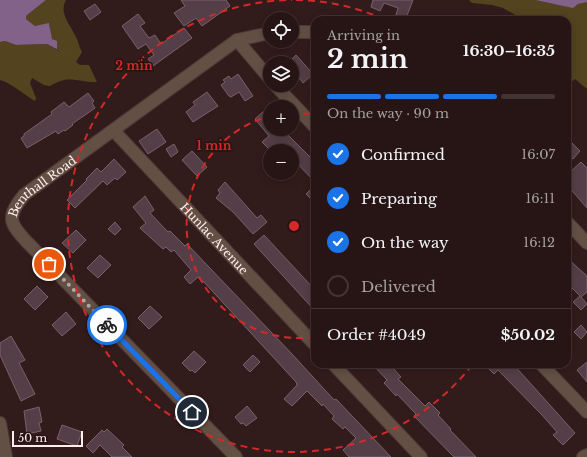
<!DOCTYPE html>
<meta charset="utf-8">
<style>
:root{--surface:#261514;--page:#2e1e1d;--text:#f1f3f6;--muted:#a49fa0;--line:#423434;--accent:#1a73e8}
body{margin:0;font-family:"Libre Baskerville",serif;background:var(--page);color:var(--text);height:100vh;display:flex;flex-direction:column;font-size:15px;white-space:nowrap}
*{box-sizing:border-box;margin:0}
p{font-size:13px;color:var(--muted)}
.icon{flex:none;width:22px;height:22px;fill:none;stroke:currentColor;stroke-width:2;stroke-linecap:round;stroke-linejoin:round}
.map{position:relative;flex:1;overflow:hidden}
.panel{position:absolute;left:311px;top:16px;width:260px;height:352px;display:flex;flex-direction:column;background:var(--surface);border-radius:12px;box-shadow:0 2px 10px #0003,0 0 0 1px var(--line)}
.panel>*{flex:none}
.buttons{position:absolute;left:263px;top:12px;display:grid;gap:8px}
.buttons a{display:grid;place-items:center;width:36px;height:36px;border-radius:50%;background:var(--surface);box-shadow:0 2px 10px #0003,0 0 0 1px var(--line);font-size:20px}
.scale{position:absolute;left:12px;bottom:10px;width:71px;box-sizing:border-box;padding-left:4px;border:2px solid #fdedec;border-top:0;font-size:11px;line-height:14px;white-space:nowrap;color:#fdedec;-webkit-text-stroke:3px #271312;paint-order:stroke}
.pin{position:absolute;display:grid;place-items:center;width:34px;height:34px;color:#fff;margin:-17px;border:2px solid #fff;border-radius:50%;box-shadow:0 1px 4px #0007}
.courier{position:absolute;display:grid;place-items:center;width:40px;height:40px;margin:-20px;border:3px solid #1a73e8;border-radius:50%;background:#fff;color:#222;box-shadow:0 1px 5px #0007}
.overview em{font-style:normal;font-weight:700}
.overview div{display:flex;flex-direction:column-reverse}
.overview{display:flex;align-items:center;justify-content:space-between;height:68px;padding:0 16px}
h1{font-size:26px;font-weight:700;line-height:30px}
.bar{display:grid;grid-template-columns:repeat(4,1fr);gap:6px 4px;align-content:center;height:48px;padding:0 16px}
.bar i{height:5px;border-radius:3px;background:var(--line)}
.bar .selected{background:var(--accent)}
.bar p{grid-column:span 4}
.line{display:flex;align-items:center;gap:10px;padding:0 16px;border-top:1px solid var(--line)}
.line div{flex:1}
ol{padding:0 16px;list-style:none}
li{display:flex;align-items:center;gap:12px;height:44px}
li p{margin-inline-start:auto}
li .icon{padding:4px;border-radius:50%;background:var(--accent);color:#fff;stroke-width:4}
li:last-child{color:var(--muted)}
li i{width:22px;height:22px;border:2px solid var(--line);border-radius:50%}
.map>svg:first-child{display:block}
</style>
<div class="map">
<svg width="587" height="457" viewBox="0 0 587 457">
<rect width="100%" height="100%" fill="#321c1b"/>
<path fill="#53431e" d="M46 0H66C59 13 69 23 75 35 78 40 79 47 82 52L76 62 80 65H89L97 82C75 82 69 74 50 86L44 85 32 78 30 83 36 98 35 101C24 95 12 83 0 80V42L5 41 16 45 47 44 62 53C54 47 49 35 50 25L35 26 26 19V16Z
M469 0H535L554 4 587 2V89L575 79 567 86V20H524L503 8 492 5 472 3Z"/>
<path fill="#826288" d="M0 0H46L26 16V19L35 26 49 23 52 39 57 41V49L67 55 47 44 16 45 5 41 0 42Z
M535 0H587V2L578 4 573 8Z"/>
<path fill="#543e47" stroke="#78616a" d="M181 0H226L230 6 202 26 196 18 184 26 174 13 185 6Z
M373 0H413L406 18 396 15 398 8 384 3 380 11 371 7Z
M95 4 101 12 90 20 84 11Z
M138 14 145 23 140 26 149 38 155 35 161 44 184 28 192 38 153 66 148 59 154 55 146 44 138 49 122 26Z
M296 55 313 74 303 83 292 69V59Z
M238 74 253 96 245 101 239 92 231 97 229 96 221 85 225 82 223 80 229 76 231 79Z
M207 92 218 106 193 122 186 112 195 105 193 102Z
M88 93 94 101 92 103 95 108 72 124 73 125 65 131 64 130 58 134 56 131 27 148 21 138 24 136V134L52 114 51 112 64 102 69 107Z
M265 110 270 115V129H282L315 162V182L292 158V151H271L262 142 269 136 255 119Z
M157 129 166 142 148 154 139 141Z
M572 143 580 151 573 159 567 154V149Z
M174 144 178 152 171 157 166 149Z
M192 151 207 167 197 176 182 160Z
M114 159 126 172 117 180 115 178 107 185 103 181 75 208 67 200 87 180 86 179 97 168 101 172Z
M581 162 587 168V208L567 185V175Z
M225 182 257 218 261 215 267 222 253 234 233 212 216 198 220 193 218 190Z
M315 185V195L311 199 306 194Z
M145 196 154 210 150 213 168 232 170 231 185 246 187 244 292 354 334 400 336 399 391 457H349L343 450 356 438 345 427 343 429 332 419 334 416 323 404 322 406 307 391 292 406 284 399 297 385 296 382 203 281 202 282 198 277 190 284 184 277 191 270 174 250 171 252 166 247 163 249 140 228 146 223 133 207Z
M115 222 121 229 115 235 108 229Z
M76 230 86 240 73 253 62 243Z
M264 235 315 290V311L254 244Z
M100 255 111 265 98 278 87 268Z
M567 258 587 276V292L581 297 587 304 581 310 573 302 580 296 567 283Z
M37 286 48 297 35 310 24 299Z
M150 306 162 317 149 329 138 318Z
M66 312 76 324 62 336 52 325Z
M581 325 587 332 581 339 574 332Z
M11 336 25 360 19 363 35 394 21 401 0 355V343Z
M194 351 206 362 195 373 192 370 190 371 182 363Z
M253 355 260 362 250 372 243 365Z
M587 362V382L577 370Z
M372 364H397L393 368 401 377 398 379 425 406 429 402 440 413 438 415 451 429 450 430 476 457H454L414 416 416 414 397 394 396 396 384 383 387 380Z
M484 364H513L575 433 563 445 553 435 557 432 542 415 498 370 494 374Z
M247 406 257 418 246 426 243 423 241 424 235 417Z
M39 407 42 422 39 423 41 431 27 434 24 411Z
M62 425 82 432 77 446 57 439Z
M107 429 124 445 122 447 132 457H112L100 445 93 453 86 446 102 430 104 432Z"/>
<g fill="none" stroke-linecap="round" stroke-linejoin="round">
<g stroke="#4e3938" stroke-width="14">
<g id="minor">
<path d="M292 32H315"/>
<path d="M237 40 270 79"/>
<path d="M275 85 315 127"/>
<path id="s1" d="M114 131 315 345"/>
<path d="M567 222 587 243"/>
<path d="M333 364 421 457"/>
<path d="M541 364 587 412"/>
<path d="M0 423 6 457"/>
<path id="s2" d="M236 457 27 242C8 222 7 216 24 195L237 40 270 33"/>
<path d="M583 457 587 455"/>
</g>
</g>
<use href="#minor" stroke="#625044" stroke-width="12"/>
</g>
<g fill="none" stroke-linecap="round" stroke-linejoin="round">
<path stroke="#b6a4a3" stroke-width="4" stroke-dasharray="0 7.2" d="M49 264 107 325"/>
<path stroke="#1a73e8" stroke-width="5" d="M107 325 192 412"/>
</g>
<g fill="none" stroke="#d62828" stroke-width="2" stroke-dasharray="7 5">
<path d="M315 337A113 113 0 0 1 270 116M292 113A113 113 0 0 1 315 115"/>
<path d="M472 365A226 226 0 1 1 292 0M296 0A226 226 0 0 1 386 20"/>
</g>
<g text-anchor="middle" dominant-baseline="central" stroke-width="3" stroke-linejoin="round" paint-order="stroke">
<g font-size="12" fill="#fdedec" stroke="#271312">
<text stroke="none"><textPath href="#s2" startOffset="374">Benthall Road</textPath></text>
<text stroke="none"><textPath href="#s1" startOffset="147">Hunlac Avenue</textPath></text>
</g>
</g>
<circle cx="294" cy="226" r="6" fill="#d62828" stroke="#271312" stroke-width="2"/>
<g font-size="12" text-anchor="middle" font-weight="bold" fill="#d62828" stroke="#271312" stroke-width="3" stroke-linejoin="round" paint-order="stroke">
<text x="134" y="70">2 min</text>
<text x="214" y="150">1 min</text>
</g>
</svg>
<div class="buttons">
<a><svg class="icon" aria-label="locate" viewBox="0 0 24 24"><circle cx="12" cy="12" r="6"/><path d="M12 2v4M12 18v4M2 12h4M18 12h4"/></svg></a>
<a><svg class="icon" aria-label="layers" viewBox="0 0 24 24"><path d="M12 4l9 5-9 5-9-5zM3 14l9 5 9-5"/></svg></a>
<a>+</a>
<a>−</a>
</div>
<div class="scale">50 m</div>
<div class="pin" style="left:49px;top:264px;background:#ea580c"><svg class="icon" aria-label="bag" viewBox="0 0 24 24"><path d="M5 8h14l-1 12H6zM9 8a3 3 0 0 1 6 0"/></svg></div>
<div class="pin" style="left:192px;top:412px;background:#1f2937"><svg class="icon" aria-label="home" viewBox="0 0 24 24"><path d="M3 11l9-7 9 7M6 9v11h12V9"/></svg></div>
<div class="courier" style="left:107px;top:325px"><svg class="icon" aria-label="bike" viewBox="0 0 24 24"><circle cx="6" cy="16" r="4"/><circle cx="18" cy="16" r="4"/><path d="M6 16l4-8h5l3 8M10 8l3 8H6M13 5h3"/></svg></div>
<section class="panel">
<div class="overview"><div><h1>2 min</h1><p>Arriving in</p></div><em>16:30–16:35</em></div>
<div class="bar"><i class="selected"></i><i class="selected"></i><i class="selected"></i><i></i><p>On the way · 90 m</p></div>
<ol>
<li><svg class="icon" aria-label="check" viewBox="0 0 24 24"><path d="M5 12l5 5 9-10"/></svg>Confirmed<p>16:07</p></li>
<li><svg class="icon" aria-label="check" viewBox="0 0 24 24"><path d="M5 12l5 5 9-10"/></svg>Preparing<p>16:11</p></li>
<li><svg class="icon" aria-label="check" viewBox="0 0 24 24"><path d="M5 12l5 5 9-10"/></svg>On the way<p>16:12</p></li>
<li><i></i>Delivered</li>
</ol>
<div class="line" style="height:52px"><div>Order #4049</div><b>$50.02</b></div>
</section>
</div>
